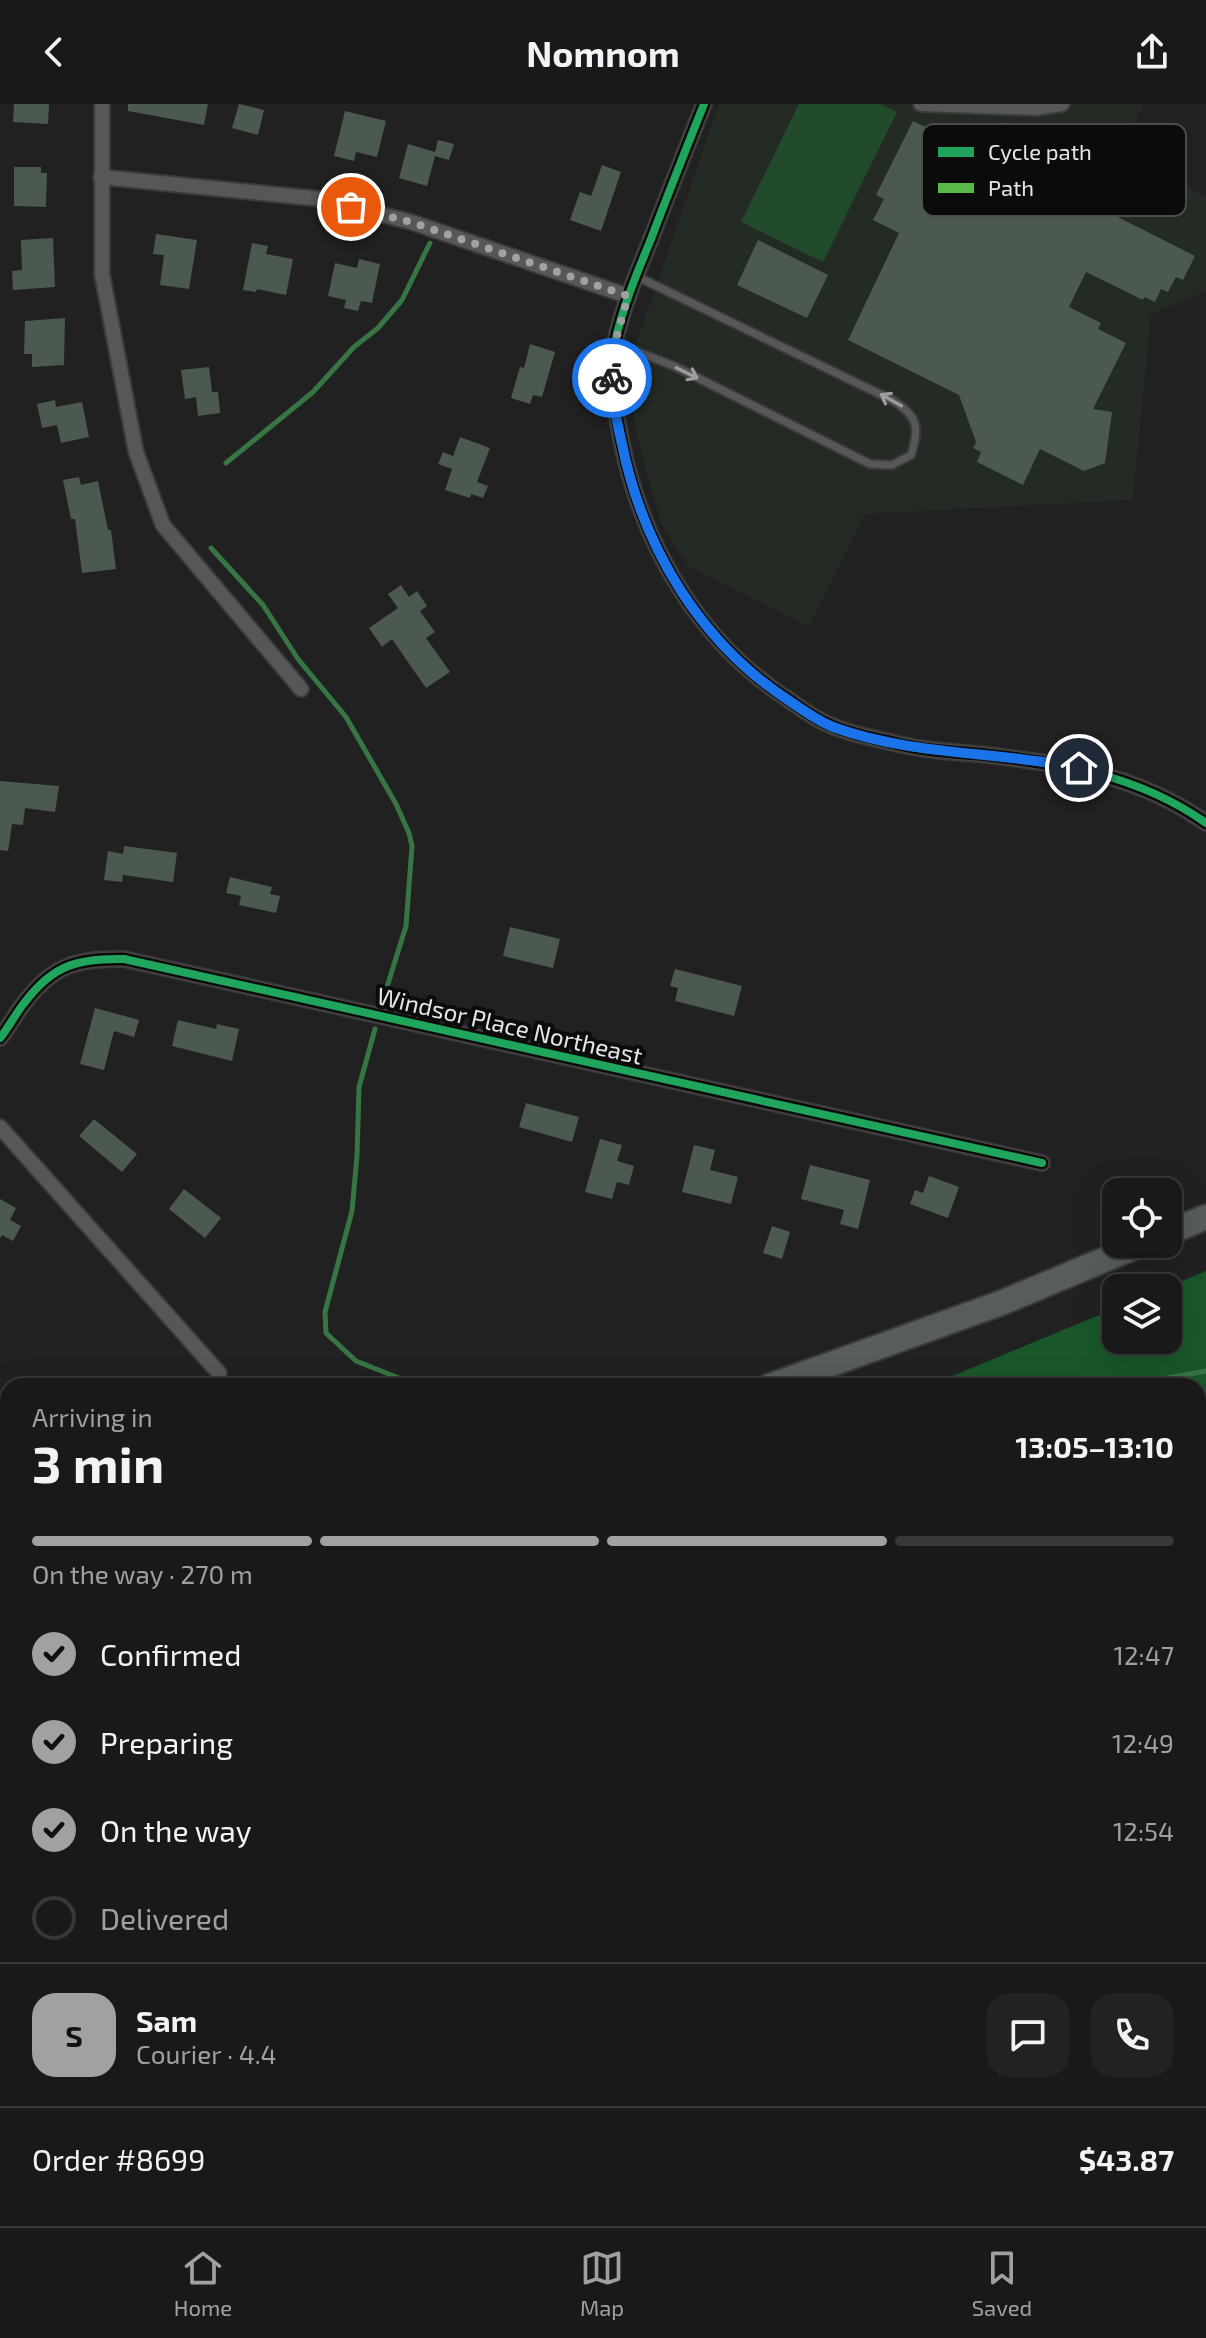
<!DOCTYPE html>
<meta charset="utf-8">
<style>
:root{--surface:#191919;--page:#222;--text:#f1f3f6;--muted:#9fa0a2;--line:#373838;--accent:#a0a1a0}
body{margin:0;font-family:"Exo 2",sans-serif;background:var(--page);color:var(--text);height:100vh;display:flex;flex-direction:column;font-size:30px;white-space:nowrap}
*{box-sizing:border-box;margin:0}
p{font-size:26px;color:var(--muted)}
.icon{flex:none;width:44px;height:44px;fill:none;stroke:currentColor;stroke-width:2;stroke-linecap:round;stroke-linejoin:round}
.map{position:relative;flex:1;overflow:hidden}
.side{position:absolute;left:0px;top:1274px;width:1206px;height:848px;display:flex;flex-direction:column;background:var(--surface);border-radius:24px 24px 0 0;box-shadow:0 8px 32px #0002,0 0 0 2px var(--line)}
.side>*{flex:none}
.buttons{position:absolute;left:1102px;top:1074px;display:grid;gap:16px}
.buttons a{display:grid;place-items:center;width:80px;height:80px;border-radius:16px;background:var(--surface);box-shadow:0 8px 32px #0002,0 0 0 2px var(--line);font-size:40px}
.pin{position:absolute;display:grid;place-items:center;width:68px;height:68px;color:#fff;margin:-34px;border:4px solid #fff;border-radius:50%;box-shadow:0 2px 8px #0007}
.courier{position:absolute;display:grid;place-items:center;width:80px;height:80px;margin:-40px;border:6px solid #1a73e8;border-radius:50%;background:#fff;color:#222;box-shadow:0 2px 10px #0007}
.summary em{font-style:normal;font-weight:700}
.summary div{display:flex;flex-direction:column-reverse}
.summary{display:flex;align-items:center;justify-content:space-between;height:136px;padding:0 32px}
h1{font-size:52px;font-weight:700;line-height:60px}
.bar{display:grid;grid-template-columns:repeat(4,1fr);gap:12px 8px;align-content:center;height:96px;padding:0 32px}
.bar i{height:10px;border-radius:6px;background:var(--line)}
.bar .current{background:var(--accent)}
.bar p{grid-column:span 4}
.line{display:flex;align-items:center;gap:20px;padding:0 32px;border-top:2px solid var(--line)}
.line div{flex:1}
.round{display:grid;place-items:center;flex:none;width:84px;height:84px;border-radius:24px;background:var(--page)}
ol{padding:0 32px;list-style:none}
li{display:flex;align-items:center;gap:24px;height:88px}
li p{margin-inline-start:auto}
li .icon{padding:8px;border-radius:50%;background:var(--accent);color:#111;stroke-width:4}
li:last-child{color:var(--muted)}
li i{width:44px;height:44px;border:4px solid var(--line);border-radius:50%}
header{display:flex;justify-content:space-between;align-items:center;height:104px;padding:0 32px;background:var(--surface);font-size:36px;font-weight:700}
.tab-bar{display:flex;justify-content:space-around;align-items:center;height:112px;border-top:2px solid var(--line);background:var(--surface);font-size:22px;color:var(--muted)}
.tab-bar a{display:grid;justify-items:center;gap:4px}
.tab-bar .current{color:var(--accent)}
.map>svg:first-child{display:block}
</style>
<header><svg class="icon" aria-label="back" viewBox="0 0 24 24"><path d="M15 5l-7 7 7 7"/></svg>Nomnom<svg class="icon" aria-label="share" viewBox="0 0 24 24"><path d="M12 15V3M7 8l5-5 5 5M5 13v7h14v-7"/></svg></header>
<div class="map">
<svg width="1206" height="2122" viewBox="0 0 1206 2122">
<rect width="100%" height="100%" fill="#212121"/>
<path fill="#242a24" d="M719 0H1144L1122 43 1206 93V187L1151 211 1133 396 865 410 809 523 690 464 661 420 638 336 627 266Z"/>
<path fill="#224b2b" d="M799 0H880L897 8 823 158 741 118Z
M797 2114H949L952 2122H784Z"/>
<path fill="#19572a" d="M1206 1167V1419L1198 1416V1282H928L1116 1204V1236H1168V1184H1165Z
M8 1504V1623L0 1626V1505Z
M0 1780 8 1789V1869L0 1907Z
M1206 1910V2059L1198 2064V1916Z
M0 1940 8 1952V2063L0 2062Z
M983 2114H1171L1170 2122H986Z"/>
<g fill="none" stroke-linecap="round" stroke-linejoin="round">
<path stroke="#377544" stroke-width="5" d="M226 359 313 288 354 243 378 224 402 196 430 139
M211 444 263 501 298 555 346 613 396 700 409 729 412 742 406 822 382 899
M375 925 359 983 357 1052 352 1107 325 1208 326 1229 356 1257 419 1282
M1087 1282 1150 1275 1156 1276 1206 1267
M0 1576 8 1575
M1198 1954 1206 1949
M1082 2122 1085 2114"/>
</g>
<path fill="#4c594e" d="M14 0H49L48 20 13 18Z
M128 0H208L204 21 128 7Z
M239 0 264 6 258 31 232 24Z
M345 7 386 17 377 53 356 48 354 57 334 52Z
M913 17 984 50 1000 18 1037 36 1056 20 1110 78 1094 93 1100 100 1098 103 1195 152 1183 176 1176 173 1168 188 1161 185 1155 198 1144 193 1143 196 1086 168 1069 203 1101 219 1098 225 1126 239 1093 305 1112 308 1105 359 1084 367 1040 345 1023 381 977 358 981 348 973 344 976 338 959 291 848 236 899 129 873 116 884 95 876 91Z
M438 36 454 40 449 56 435 52 427 82 399 74 408 40 435 48Z
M602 61 621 68 601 127 570 116 580 88 591 92Z
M14 63H41V69H47L46 103 14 102Z
M156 130 197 136 189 185 160 181 164 151 153 150Z
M53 134 55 183 13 186 12 167 22 166 21 136Z
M758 136 828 171 807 214 737 181Z
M252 139 268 142 266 150 293 155 286 191 257 185 256 188 243 186Z
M359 155 380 160 372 199 361 197 358 207 344 204 346 196 328 192 335 159 357 164Z
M65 214 64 261 32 263V250H24L25 217Z
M530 240 555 248 542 293 533 291 530 300 511 294 520 263 524 264Z
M209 263 212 288H218L220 309 198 312 196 293 185 295 181 266Z
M55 296 56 303 82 298 89 333 61 339 57 321 42 324 37 300Z
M460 333 490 344 477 378 488 382 483 394 471 390 470 394 445 386 452 365 438 360 443 348 453 352Z
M79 373 81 381 98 377 108 426H111L116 465 82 469 75 415H71L63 376Z
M401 481 409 493 417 487 427 502 420 507 435 528 426 534 450 568 426 584 392 535 382 543 369 524 398 504 388 490Z
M0 677 59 682 55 708 25 704 23 721 12 720 8 747 0 746Z
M124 742 177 749 173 778 123 771 122 778 104 776 108 747 123 750Z
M230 773 272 783 270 790 280 792 276 809 239 801 241 792 226 789Z
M510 823 560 835 553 864 503 852Z
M675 865 742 882 734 912 675 897 678 884 670 882Z
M95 904 139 916 134 933 114 927 104 966 80 960Z
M178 916 216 925 217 920 239 925 232 957 172 942Z
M526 999 579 1013 572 1038 519 1023Z
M94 1015 137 1050 122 1068 79 1032Z
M600 1035 622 1041 617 1057 634 1062 629 1081 617 1078 612 1095 585 1088Z
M694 1041 715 1046 710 1066 738 1073 731 1100 682 1088Z
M810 1061 870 1076 858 1125 840 1120 844 1106 801 1095Z
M929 1072 959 1083 948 1114 910 1100 915 1086 923 1089Z
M184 1085 221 1114 205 1134 169 1105Z
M0 1095 16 1104 10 1116 21 1122 13 1137 2 1131 0 1134Z
M772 1122 790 1128 782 1155 763 1149Z"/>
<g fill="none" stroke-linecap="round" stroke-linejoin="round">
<g stroke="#3a3b3a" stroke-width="11">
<path id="lane" d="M615 239 674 262 870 360 892 361 911 351C920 323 918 312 892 296L636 172"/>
</g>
<g stroke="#3a3b3a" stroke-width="18">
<path id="street" d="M102 0V170L136 348 163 421 301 585
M704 0C686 45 668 90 651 135 637 169 623 202 615 238 608 273 615 305 622 340 643 442 699 538 789 596 802 605 815 615 830 621 849 630 873 634 894 639 921 646 950 648 978 650 1060 659 1137 670 1206 719
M921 0 1036 4 1062 0
M101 73 321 95 411 118 628 192
M0 934C9 923 16 909 25 898 53 861 78 854 124 855L1042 1059
M0 1023 219 1269
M1198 1822 1206 1861
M1198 1897 1206 1892
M968 2114 970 2122
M143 2122 165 2114
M752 2122 765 2114"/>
</g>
<g stroke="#3a3b3a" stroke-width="28">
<path id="primary" d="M1168 1129 1206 1113
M770 1282 1001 1199 1142 1140
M0 1477 8 1476"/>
</g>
<use href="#lane" stroke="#575757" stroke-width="7"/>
<use href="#street" stroke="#575757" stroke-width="14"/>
<use href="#primary" stroke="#575d58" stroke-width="24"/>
<path stroke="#58b947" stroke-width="6" stroke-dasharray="12 6" stroke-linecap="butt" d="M810 2114 814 2122"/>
<g stroke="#0a0b0a" stroke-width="13">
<path id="cycleway" d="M704 0C686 45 668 90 651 135 637 169 623 202 615 238 608 273 615 305 622 340 643 442 699 538 789 596 802 605 815 615 830 621 849 630 873 634 894 639 921 646 950 648 978 650 1060 659 1137 670 1206 719
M0 934C9 923 16 909 25 898 53 861 78 854 124 855L1042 1059"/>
</g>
<use href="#cycleway" stroke="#20a55d" stroke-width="8"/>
</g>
<defs><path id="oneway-shaft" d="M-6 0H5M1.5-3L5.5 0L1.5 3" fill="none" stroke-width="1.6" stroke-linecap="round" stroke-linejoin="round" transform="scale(2)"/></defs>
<g stroke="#9e9e9e">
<use href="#oneway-shaft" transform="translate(687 269) rotate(26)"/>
<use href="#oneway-shaft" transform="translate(891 296) rotate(-151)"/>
</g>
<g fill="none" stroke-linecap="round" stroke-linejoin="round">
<path stroke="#a0a1a0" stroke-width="8" stroke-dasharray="0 14.4" d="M351 103 411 118 628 192 615 239 612 274"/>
<path stroke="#1a73e8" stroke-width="10" d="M612 274C612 297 617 318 622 340 643 444 701 540 791 598 804 607 818 617 833 623 912 652 998 647 1079 664"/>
</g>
<g text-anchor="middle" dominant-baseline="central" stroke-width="8" stroke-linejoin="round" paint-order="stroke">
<g font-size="24" fill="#e5e6e5" stroke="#0a0b0a">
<text transform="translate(510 921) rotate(13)">Windsor Place Northeast</text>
</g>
</g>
<rect x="922" y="20" width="264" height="92" rx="12" fill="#0a0b0a" stroke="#4c4d4c" stroke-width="2"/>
<rect x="938" y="43" width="36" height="10" fill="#20a55d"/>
<rect x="938" y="79" width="36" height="10" fill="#58b947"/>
<g font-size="22" fill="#e5e6e5">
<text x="988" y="56">Cycle path</text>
<text x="988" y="92">Path</text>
</g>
</svg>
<div class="buttons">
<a><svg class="icon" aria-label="locate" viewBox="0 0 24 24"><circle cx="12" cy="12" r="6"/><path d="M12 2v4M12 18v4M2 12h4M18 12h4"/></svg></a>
<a><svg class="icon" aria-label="layers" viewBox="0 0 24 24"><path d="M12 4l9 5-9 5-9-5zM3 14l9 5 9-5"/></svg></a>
</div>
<div class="pin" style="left:351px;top:103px;background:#ea580c"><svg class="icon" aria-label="bag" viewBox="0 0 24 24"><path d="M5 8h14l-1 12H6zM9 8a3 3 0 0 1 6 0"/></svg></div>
<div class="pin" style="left:1079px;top:664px;background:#1f2937"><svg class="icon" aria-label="home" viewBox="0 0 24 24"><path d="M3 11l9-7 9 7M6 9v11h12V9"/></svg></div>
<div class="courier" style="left:612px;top:274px"><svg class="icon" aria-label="bike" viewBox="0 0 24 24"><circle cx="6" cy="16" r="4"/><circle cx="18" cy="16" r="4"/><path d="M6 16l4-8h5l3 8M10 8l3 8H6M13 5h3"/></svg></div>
<section class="side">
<div class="summary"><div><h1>3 min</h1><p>Arriving in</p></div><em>13:05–13:10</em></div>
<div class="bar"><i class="current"></i><i class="current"></i><i class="current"></i><i></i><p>On the way · 270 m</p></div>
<ol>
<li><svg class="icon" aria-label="check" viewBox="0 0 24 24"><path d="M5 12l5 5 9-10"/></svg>Confirmed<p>12:47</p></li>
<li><svg class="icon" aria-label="check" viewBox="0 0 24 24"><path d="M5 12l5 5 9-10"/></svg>Preparing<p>12:49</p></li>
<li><svg class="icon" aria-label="check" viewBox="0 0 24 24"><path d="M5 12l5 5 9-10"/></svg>On the way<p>12:54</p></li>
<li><i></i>Delivered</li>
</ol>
<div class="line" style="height:144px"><b class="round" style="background:var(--accent);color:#111">S</b><div><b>Sam</b><p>Courier · 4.4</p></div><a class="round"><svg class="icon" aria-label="chat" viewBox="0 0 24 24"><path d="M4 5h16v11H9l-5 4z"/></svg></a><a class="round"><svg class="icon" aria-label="phone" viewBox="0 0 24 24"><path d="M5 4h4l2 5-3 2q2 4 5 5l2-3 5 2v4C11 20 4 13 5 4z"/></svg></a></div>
<div class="line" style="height:104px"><div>Order #8699</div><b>$43.87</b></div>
</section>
</div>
<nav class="tab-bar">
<a class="current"><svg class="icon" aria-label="home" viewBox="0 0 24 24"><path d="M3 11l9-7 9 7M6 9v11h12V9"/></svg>Home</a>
<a><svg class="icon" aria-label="map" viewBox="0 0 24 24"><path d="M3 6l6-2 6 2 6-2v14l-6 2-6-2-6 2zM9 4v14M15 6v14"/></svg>Map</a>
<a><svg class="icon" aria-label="saved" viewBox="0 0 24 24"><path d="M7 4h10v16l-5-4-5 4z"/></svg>Saved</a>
</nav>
